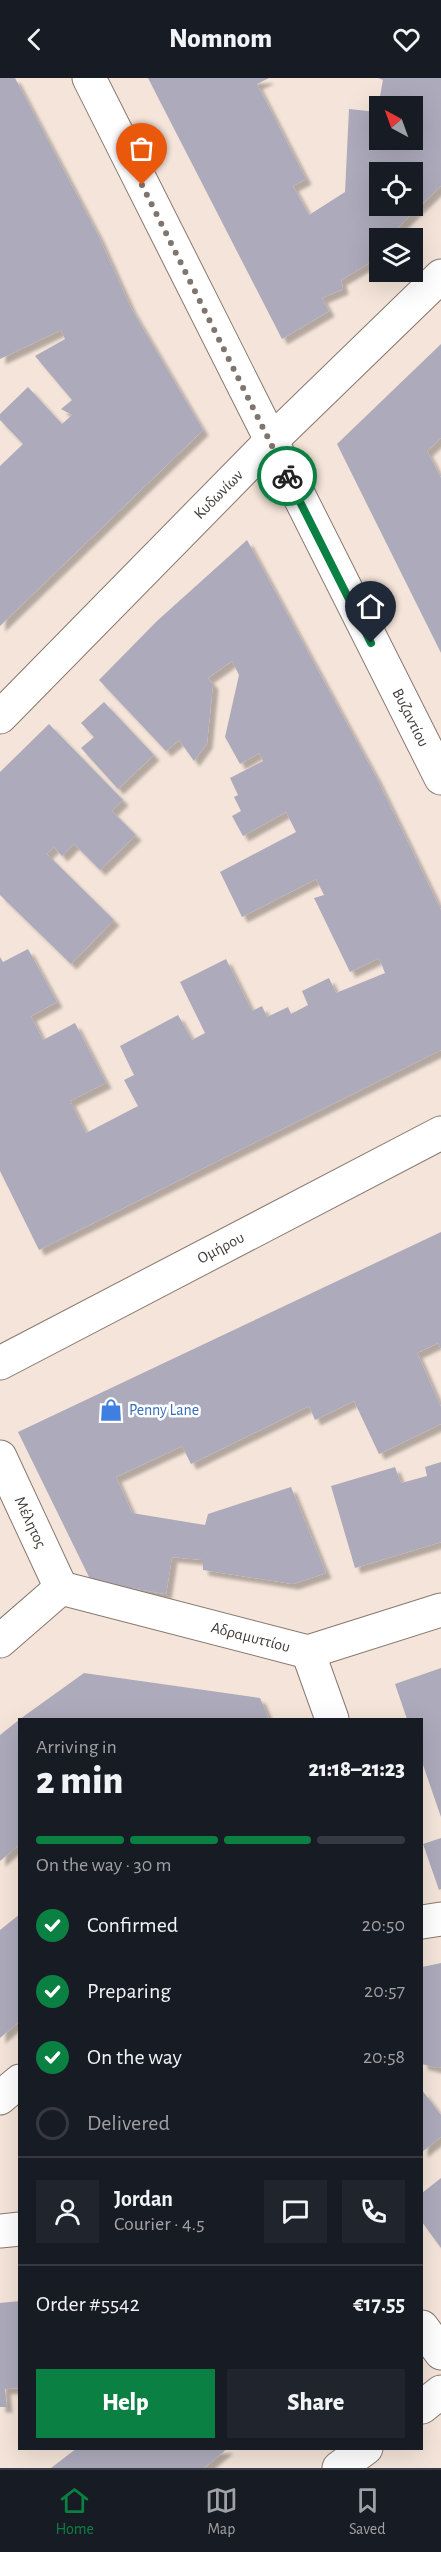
<!DOCTYPE html>
<meta charset="utf-8">
<style>
:root{--surface:#171b24;--page:#20242c;--text:#f1f3f6;--muted:#9ea1a6;--line:#363941;--accent:#0b8043}
body{margin:0;font-family:"Alegreya Sans",sans-serif;background:var(--page);color:var(--text);height:100vh;display:flex;flex-direction:column;font-size:22px;white-space:nowrap}
*{box-sizing:border-box;margin:0}
p{font-size:20px;color:var(--muted)}
.icon{flex:none;width:33px;height:33px;fill:none;stroke:currentColor;stroke-width:2;stroke-linecap:round;stroke-linejoin:round}
.map{position:relative;flex:1;overflow:hidden}
.panel{position:absolute;left:18px;top:1640px;width:405px;height:732px;display:flex;flex-direction:column;background:var(--surface);border-radius:0px;box-shadow:0 6px 24px #0002}
.panel>*{flex:none}
.needle{width:39px;rotate:319deg}
.tools{position:absolute;left:369px;top:18px;display:grid;gap:12px}
.tools a{display:grid;place-items:center;width:54px;height:54px;border-radius:0px;background:var(--surface);box-shadow:0 6px 24px #0002;font-size:30px}
.pin{position:absolute;display:grid;place-items:center;width:51px;height:51px;color:#fff;margin:-62px -26px;border-radius:50% 50% 50% 0;rotate:-45deg;box-shadow:0 0 6px #0007}
.pin .icon{rotate:45deg}
.courier{position:absolute;display:grid;place-items:center;width:60px;height:60px;margin:-30px;border:4px solid #0b8043;border-radius:50%;background:#fff;color:#222;box-shadow:0 2px 8px #0007}
.head em{font-style:normal;font-weight:800}
.head div{display:flex;flex-direction:column-reverse}
.head{display:flex;align-items:center;justify-content:space-between;height:102px;padding:0 18px}
h1{font-size:39px;font-weight:800;line-height:45px}
.bar{display:grid;grid-template-columns:repeat(4,1fr);gap:9px 6px;align-content:center;height:72px;padding:0 18px}
.bar i{height:8px;border-radius:4px;background:var(--line)}
.bar .on{background:var(--accent)}
.bar p{grid-column:span 4}
.line{display:flex;align-items:center;gap:15px;padding:0 18px;border-top:2px solid var(--line)}
.line div{flex:1}
.round{display:grid;place-items:center;flex:none;width:63px;height:63px;border-radius:0px;background:var(--page)}
ol{padding:0 18px;list-style:none}
li{display:flex;align-items:center;gap:18px;height:66px}
li p{margin-inline-start:auto}
li .icon{padding:6px;border-radius:50%;background:var(--accent);color:#fff;stroke-width:4}
li:last-child{color:var(--muted)}
li i{width:33px;height:33px;border:3px solid var(--line);border-radius:50%}
.primary-button{display:flex;gap:12px;margin-top:auto;padding:12px 18px}
.primary-button a{flex:1;height:69px;border-radius:0px;background:var(--accent);color:#fff;font-size:24px;font-weight:800;line-height:69px;text-align:center}
.primary-button a+a{background:var(--page);color:var(--text)}
header{display:flex;justify-content:space-between;align-items:center;height:78px;padding:0 18px;background:var(--surface);font-size:27px;font-weight:800}
.tabs{display:flex;justify-content:space-around;align-items:center;height:84px;border-top:2px solid var(--line);background:var(--surface);font-size:16px;color:var(--muted)}
.tabs a{display:grid;justify-items:center;gap:3px}
.tabs .on{color:var(--accent)}
.map>svg:first-child{display:block}
</style>
<header><svg class="icon" aria-label="back" viewBox="0 0 24 24"><path d="M15 5l-7 7 7 7"/></svg>Nomnom<svg class="icon" aria-label="heart" viewBox="0 0 24 24"><path d="M12 20l-8-8c-3-5 5-10 8-4 3-6 11-1 8 4z"/></svg></header>
<div class="map">
<svg width="441" height="2390" viewBox="0 0 441 2390">
<defs>
<filter id="shadow"><feDropShadow dx="5.5" dy="5.5" stdDeviation="1.5" flood-color="#0004"/></filter>
</defs>
<rect width="100%" height="100%" fill="#f4e4d9"/>
<path fill="#adabbb" fill-rule="evenodd" filter="url(#shadow)" d="M0 0H15L98 157 131 230 203 352 0 548V388L23 366 0 342V336L28 309 62 346 72 337 61 331 72 322 35 278 65 261 61 252 0 281Z
M148 0H269L257 6 306 101 293 108 309 137 345 114 349 31 377 34 383 2 378 0H441V108L387 160H380V171L368 186 341 202 343 211 322 220 329 233 282 261ZM380 28H412V62H380ZM380 94H412V128H380Z
M441 266V360L427 373 441 400V575L337 366Z
M247 462 376 699 441 832V972L39 1172 0 1093V879L3 884 28 871 57 924 31 938 43 962 75 945 106 1005 70 1023 86 1055 138 1028 124 1002 134 997 120 968 178 937 192 962 205 955 180 904 226 881 252 933 262 928 267 939 288 929 291 936 308 927 302 913 329 900 336 915 385 895 379 880 350 894 314 820 324 817 316 801 242 839 220 794 296 754 286 734 243 758 232 738 241 733 234 719 238 717 230 700 263 683 259 675 240 686 225 659 239 597 232 583 208 600 213 606 207 665 194 683 179 662 166 673 99 602 157 543Z
M104 624 154 677 118 711 81 670 94 659 81 645Z
M49 646 123 722 112 733 136 757 100 792 74 766 62 778 54 769 47 776 114 842 71 886 0 817V694Z
M441 1154V1271L438 1265 417 1275 441 1329V1346L379 1376 354 1323 315 1342 309 1328 191 1386 182 1368 116 1399 132 1435 205 1447 208 1436 291 1409 326 1495 293 1506 203 1492V1482L172 1479 166 1516 91 1503 18 1354Z
M441 1384V1464L355 1490 331 1408 395 1389 401 1405 427 1398 425 1389Z
M441 1590V1739L422 1684V1641H407L395 1606Z
M84 1595 260 1620 269 1641H20Z
M20 1641V1766L0 1783V1657Z
M441 1760V1811L439 1812 423 1766Z
M20 1836V1943L0 1960V1852Z
M441 1885V1989L437 1990 422 1986V1889Z
M422 2012 441 2037V2059L422 2074Z
M441 2100V2170L422 2144V2115Z
M20 2223V2310L5 2311 7 2329H0V2225Z
M77 2370H228L204 2390H51Z"/>
<g fill="none" stroke-linecap="round" stroke-linejoin="round">
<g stroke="#88796f" stroke-width="35">
<g id="minor">
<path id="s1" d="M89 0 441 700"/>
<path id="s2" d="M0 639 270 364 441 198"/>
<path id="s3" d="M0 1285 441 1055"/>
<path id="s4" d="M0 1379 61 1510"/>
<path id="s5" d="M61 1510 308 1574 441 1532"/>
<path d="M0 1563 61 1510"/>
<path d="M308 1574 332 1641"/>
<path d="M422 1844 441 1841"/>
<path d="M0 2020 20 2003"/>
<path d="M0 2153 20 2151"/>
<path d="M422 2249 441 2275"/>
<path d="M422 2329 441 2314"/>
<path d="M339 2390 366 2370"/>
</g>
</g>
<use href="#minor" stroke="#fff" stroke-width="33"/>
</g>
<g fill="none" stroke-linecap="round" stroke-linejoin="round">
<path stroke="#7f756e" stroke-width="6" stroke-dasharray="0 10.8" d="M142 107 287 398"/>
<path stroke="#0b8043" stroke-width="8" d="M287 398 371 565"/>
</g>
<defs>
<g id="shop-bare" transform="scale(1.8)"><path d="M-5-2.5h2.3a2.7 3.5 0 0 1 5.4 0H5L5.5 6h-11ZM-1.5-2.5h3a1.5 2.3 0 0 0-3 0Z" fill="#3f7fe0" stroke="#fff" stroke-width="2.5" paint-order="stroke"/></g>
</defs>
<g fill-rule="evenodd">
<use href="#shop-bare" x="111" y="1332"/>
</g>
<g text-anchor="middle" dominant-baseline="central" stroke-width="5" stroke-linejoin="round" paint-order="stroke">
<g font-size="16" fill="#403935" stroke="#fff">
<text stroke="none"><textPath href="#s2" startOffset="312">Κυδωνίων</textPath></text>
<text stroke="none"><textPath href="#s1" startOffset="716">Βυζαντίου</textPath></text>
<text stroke="none"><textPath href="#s3" startOffset="249">Ομήρου</textPath></text>
<text stroke="none"><textPath href="#s4" startOffset="72">Μέλητος</textPath></text>
<text stroke="none"><textPath href="#s5" startOffset="196">Αδραμυττίου</textPath></text>
</g>
<g font-size="16" fill="#366cbe" stroke="#fff" text-anchor="start">
<text x="129" y="1332">Penny Lane</text>
</g>
</g>
</svg>
<div class="tools">
<a><svg class="needle" viewBox="-14 -14 28 28"><path d="M0-13l5 13h-10z" fill="#e53935"/><path d="M0 13l5-13h-10z" fill="#9ea1a6"/></svg></a>
<a><svg class="icon" aria-label="locate" viewBox="0 0 24 24"><circle cx="12" cy="12" r="6"/><path d="M12 2v4M12 18v4M2 12h4M18 12h4"/></svg></a>
<a><svg class="icon" aria-label="layers" viewBox="0 0 24 24"><path d="M12 4l9 5-9 5-9-5zM3 14l9 5 9-5"/></svg></a>
</div>
<div class="pin" style="left:142px;top:107px;background:#ea580c"><svg class="icon" aria-label="bag" viewBox="0 0 24 24"><path d="M5 8h14l-1 12H6zM9 8a3 3 0 0 1 6 0"/></svg></div>
<div class="pin" style="left:371px;top:565px;background:#1f2937"><svg class="icon" aria-label="home" viewBox="0 0 24 24"><path d="M3 11l9-7 9 7M6 9v11h12V9"/></svg></div>
<div class="courier" style="left:287px;top:398px"><svg class="icon" aria-label="bike" viewBox="0 0 24 24"><circle cx="6" cy="16" r="4"/><circle cx="18" cy="16" r="4"/><path d="M6 16l4-8h5l3 8M10 8l3 8H6M13 5h3"/></svg></div>
<section class="panel">
<div class="head"><div><h1>2 min</h1><p>Arriving in</p></div><em>21:18–21:23</em></div>
<div class="bar"><i class="on"></i><i class="on"></i><i class="on"></i><i></i><p>On the way · 30 m</p></div>
<ol>
<li><svg class="icon" aria-label="check" viewBox="0 0 24 24"><path d="M5 12l5 5 9-10"/></svg>Confirmed<p>20:50</p></li>
<li><svg class="icon" aria-label="check" viewBox="0 0 24 24"><path d="M5 12l5 5 9-10"/></svg>Preparing<p>20:57</p></li>
<li><svg class="icon" aria-label="check" viewBox="0 0 24 24"><path d="M5 12l5 5 9-10"/></svg>On the way<p>20:58</p></li>
<li><i></i>Delivered</li>
</ol>
<div class="line" style="height:108px"><a class="round"><svg class="icon" aria-label="person" viewBox="0 0 24 24"><circle cx="12" cy="8" r="4"/><path d="M4 21q1-7 8-7t8 7"/></svg></a><div><b>Jordan</b><p>Courier · 4.5</p></div><a class="round"><svg class="icon" aria-label="chat" viewBox="0 0 24 24"><path d="M4 5h16v11H9l-5 4z"/></svg></a><a class="round"><svg class="icon" aria-label="phone" viewBox="0 0 24 24"><path d="M5 4h4l2 5-3 2q2 4 5 5l2-3 5 2v4C11 20 4 13 5 4z"/></svg></a></div>
<div class="line" style="height:78px"><div>Order #5542</div><b>€17.55</b></div>
<div class="primary-button"><a>Help</a><a>Share</a></div>
</section>
</div>
<nav class="tabs">
<a class="on"><svg class="icon" aria-label="home" viewBox="0 0 24 24"><path d="M3 11l9-7 9 7M6 9v11h12V9"/></svg>Home</a>
<a><svg class="icon" aria-label="map" viewBox="0 0 24 24"><path d="M3 6l6-2 6 2 6-2v14l-6 2-6-2-6 2zM9 4v14M15 6v14"/></svg>Map</a>
<a><svg class="icon" aria-label="saved" viewBox="0 0 24 24"><path d="M7 4h10v16l-5-4-5 4z"/></svg>Saved</a>
</nav>
